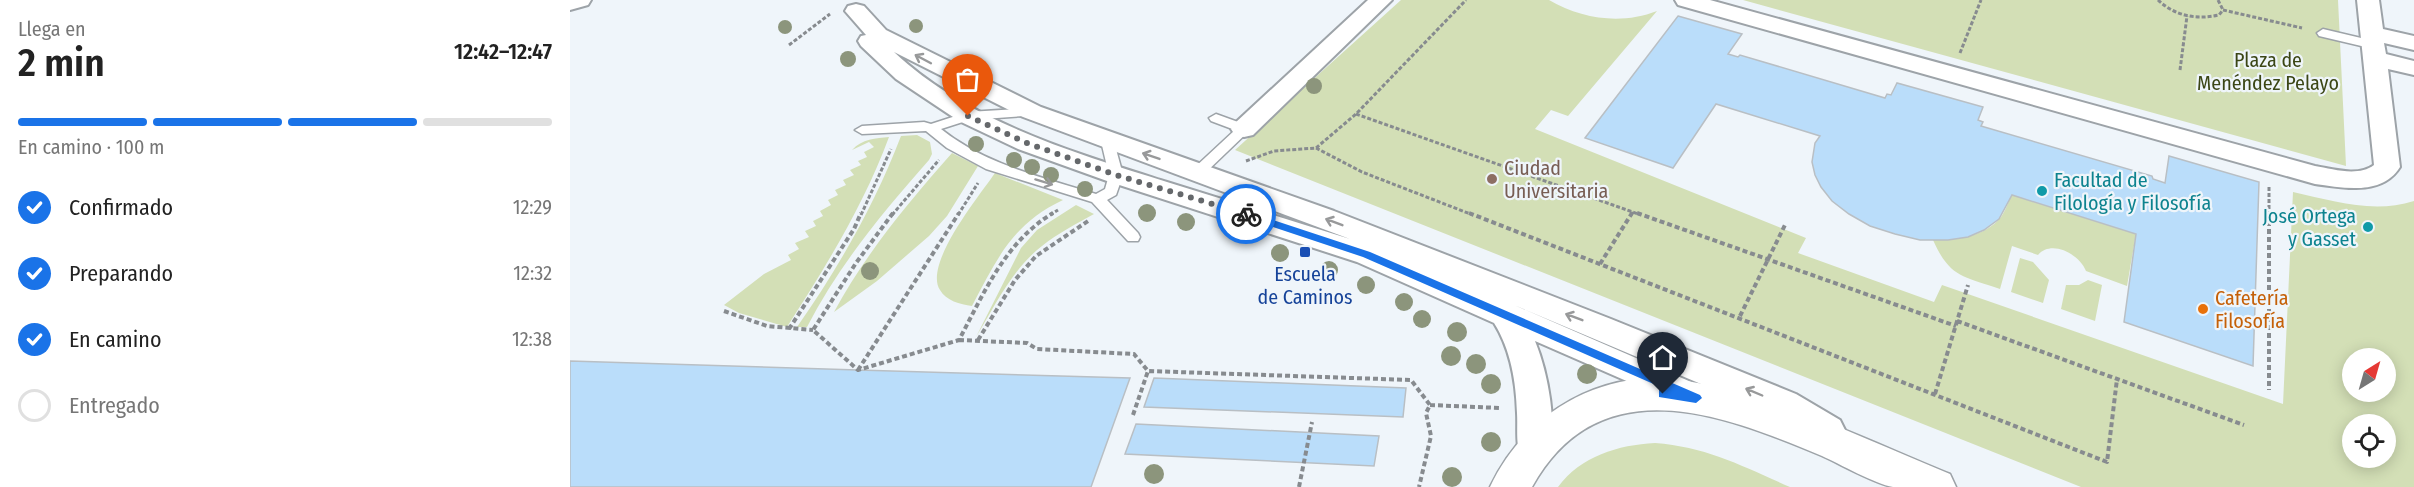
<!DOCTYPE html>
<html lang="es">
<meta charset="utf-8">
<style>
:root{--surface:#fff;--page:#f6f6f6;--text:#222;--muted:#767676;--line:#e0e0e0;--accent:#1a73e8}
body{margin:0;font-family:"Fira Sans Condensed",sans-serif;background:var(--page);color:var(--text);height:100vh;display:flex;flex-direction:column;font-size:22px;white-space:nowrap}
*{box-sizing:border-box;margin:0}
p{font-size:20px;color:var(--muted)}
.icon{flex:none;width:33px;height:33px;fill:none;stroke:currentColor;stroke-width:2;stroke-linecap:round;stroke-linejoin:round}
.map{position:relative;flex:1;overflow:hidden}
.details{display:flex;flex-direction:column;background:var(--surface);width:570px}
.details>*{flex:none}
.needle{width:39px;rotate:37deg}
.fabs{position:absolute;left:1772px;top:348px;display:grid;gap:12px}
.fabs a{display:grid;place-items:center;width:54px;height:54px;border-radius:50%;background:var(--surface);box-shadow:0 3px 15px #0003;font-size:30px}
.pin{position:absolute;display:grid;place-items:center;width:51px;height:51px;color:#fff;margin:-62px -26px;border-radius:50% 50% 50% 0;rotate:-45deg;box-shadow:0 0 6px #0007}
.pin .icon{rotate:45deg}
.courier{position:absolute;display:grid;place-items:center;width:60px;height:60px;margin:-30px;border:4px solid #1a73e8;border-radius:50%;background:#fff;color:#222;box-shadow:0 2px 8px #0007}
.headline em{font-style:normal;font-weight:600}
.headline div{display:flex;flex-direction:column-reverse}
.headline{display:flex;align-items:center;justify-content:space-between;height:102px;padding:0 18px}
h1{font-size:39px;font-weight:600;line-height:45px}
.bar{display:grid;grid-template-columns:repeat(4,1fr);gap:9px 6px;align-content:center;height:72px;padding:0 18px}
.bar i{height:8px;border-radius:4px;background:var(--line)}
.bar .on{background:var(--accent)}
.bar p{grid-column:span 4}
ol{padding:0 18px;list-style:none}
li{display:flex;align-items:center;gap:18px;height:66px}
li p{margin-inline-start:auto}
li .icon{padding:6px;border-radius:50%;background:var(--accent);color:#fff;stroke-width:4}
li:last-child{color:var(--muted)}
li i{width:33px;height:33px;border:3px solid var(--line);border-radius:50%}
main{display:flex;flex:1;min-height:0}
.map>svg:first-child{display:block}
</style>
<main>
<section class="details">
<div class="headline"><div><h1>2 min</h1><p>Llega en</p></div><em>12:42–12:47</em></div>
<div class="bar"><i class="on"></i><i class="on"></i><i class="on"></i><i></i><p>En camino · 100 m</p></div>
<ol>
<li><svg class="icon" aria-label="check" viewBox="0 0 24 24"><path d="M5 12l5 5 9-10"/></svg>Confirmado<p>12:29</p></li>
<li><svg class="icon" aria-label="check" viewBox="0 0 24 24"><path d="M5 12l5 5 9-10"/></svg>Preparando<p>12:32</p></li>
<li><svg class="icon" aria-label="check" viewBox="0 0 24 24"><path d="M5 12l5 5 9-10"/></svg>En camino<p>12:38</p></li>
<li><i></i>Entregado</li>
</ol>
</section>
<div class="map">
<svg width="1844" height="487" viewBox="0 0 1844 487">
<rect width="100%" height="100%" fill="#eff5fa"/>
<path fill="#d3dfb6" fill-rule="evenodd" d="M831 0H979C1012 19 1051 25 1087 11L998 116 981 110 965 129 1236 238 1228 253 1364 302 1372 285 1713 404 1723 192C1764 201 1803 214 1844 201V487H1511L665 150ZM1782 358H1815V392H1782ZM1782 424H1815V458H1782Z
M1173 0H1768L1776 166Z
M347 135 360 142 362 154 359 160C313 212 269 265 237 327H227C269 267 305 204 331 136Z
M319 137C294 205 256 266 217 327L169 313 154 305 194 274 221 260 218 255 229 249 225 243 239 237 235 231 246 226 243 221 253 216 250 211 261 205 258 200 268 195 265 190 276 185 273 180 284 175 280 170 291 165 288 161 297 157 294 152 304 147 299 142 282 150C292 139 306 138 319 137Z
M382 153 408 166 377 216 359 236 307 281 264 312C296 253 338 203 382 153Z
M425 173 493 200C442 224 427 259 402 306 390 304 376 301 370 290 353 264 410 195 425 173Z
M1442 195 1566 234 1557 286 1516 271C1510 255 1482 239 1468 255L1442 246 1430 289C1393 276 1380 278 1363 240 1386 240 1415 237 1431 217 1436 210 1438 202 1442 195Z
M506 205 524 214C506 224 487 234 472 246 442 269 425 306 406 337L451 248 467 230Z
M1450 258 1463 262 1479 280 1473 303 1441 292Z
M1518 280 1532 285 1525 321 1491 309 1496 285H1509Z
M1085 443C1137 447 1172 466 1220 487H988C1011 456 1048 445 1085 443Z"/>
<path fill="#baddfa" stroke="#b9bfc4" stroke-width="1.5" d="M1108 16 1172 34 1158 54 1168 57 1170 55 1315 98 1317 94 1321 95 1327 83 1413 107 1408 120 1413 122 1411 126 1582 176 1583 179 1595 183 1599 156 1689 182 1683 366 1554 322 1566 234 1442 195 1429 219 1414 230 1398 237 1378 240H1350L1325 234 1300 226 1279 214 1262 201 1251 187 1245 175 1242 162 1245 143 1250 136 1146 104 1103 168 1015 138Z
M0 361 288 370 560 378 521 487H0Z
M584 378 836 388 833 417 574 407Z
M566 424 809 436 804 466 555 454Z"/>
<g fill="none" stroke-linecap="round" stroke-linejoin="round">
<g stroke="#9da3a8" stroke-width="3">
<path id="service" d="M1753 29 1808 42 1810 45 1804 49 1749 36 1747 33Z
M462 108 469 112 467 115 399 120 371 129C416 165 472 177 526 194L535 189 539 175 531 141 538 137 543 138 553 175 546 195 537 200 568 233 570 237 568 241H558L522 202 416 169 377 148 356 131 292 134 285 130 292 126 354 122 361 124 398 112Z
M646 114 679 126 681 129 633 175H623L621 172 623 169 665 130 641 121 639 118Z"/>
</g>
<g stroke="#9da3a8" stroke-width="4">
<path id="minor" d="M0 0H21L18 5 0 10Z
M798 0H822L683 135 674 137 665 135 661 129 665 123Z
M1105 0H1140L1745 166C1763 169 1788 177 1804 165L1787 0H1809L1813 29 1844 36V50L1814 43 1816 54 1844 61V75L1818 69 1830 167C1812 196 1774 188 1745 184L1108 5Z
M286 4 294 6 316 30 471 107 764 211 1041 319 1226 394 1270 420 1275 430 1270 440 1258 444 1246 440 1202 414 944 305 1128 385 1132 394 1128 403 1116 407 965 341C977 370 990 430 976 459L964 464 952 459C945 445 948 429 947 413 946 382 941 350 924 323L787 262 537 181 448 149 389 121 326 79 291 46 288 41 291 36 296 35 275 11 278 6ZM324 52 453 117 780 239C719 220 658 201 597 182 502 152 399 122 324 52Z"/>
</g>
<g stroke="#9da3a8" stroke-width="3">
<path id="tertiary" d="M1088 378C1185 384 1291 438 1380 474L1386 487C1366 487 1342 487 1323 487 1305 484 1270 464 1252 456 1152 414 1029 366 962 487H920C951 421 1015 378 1088 378Z"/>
</g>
<path stroke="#878b8f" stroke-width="3" stroke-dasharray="4 2" stroke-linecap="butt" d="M1588 0C1605 16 1626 20 1649 15L1653 10
M1648 0 1653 10
M1653 10 1732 28
M219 45 260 14
M1390 53 1411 0
M1610 70 1617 16
M786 114 1071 215
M746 148 792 172 903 215
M676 161 704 151 746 148 786 114 896 0
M1699 187V215
M291 215 321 149
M322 215 369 160
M388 215 408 183
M480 215 488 210
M1061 215 1063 212"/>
<path stroke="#878b8f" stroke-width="4" stroke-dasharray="5 3" stroke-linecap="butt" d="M323 213 286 263 243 330 288 370 389 340C414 293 435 242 483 213
M899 213 1537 462 1547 379
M1067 213 1386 326
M1699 213V390
M1030 264 1062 213
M154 311 197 326 243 330
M1170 316 1216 223
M1387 321 1674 425
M219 329 284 229 291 213
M389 340 457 343 467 349 564 354 578 371 841 380 860 405 856 413 861 436 849 487
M408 340 445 280 466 256 518 221
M288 370 389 213
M1365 394 1398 285
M860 405 930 408
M563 415 578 371
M729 487 742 422"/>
<use href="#service" fill="#fff" fill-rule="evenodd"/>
<use href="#minor" fill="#fff" fill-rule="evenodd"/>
<use href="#tertiary" fill="#fff" fill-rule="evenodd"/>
</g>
<g fill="#8c957c">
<circle cx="346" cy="26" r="7"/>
<circle cx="215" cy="27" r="7"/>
<circle cx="278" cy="59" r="8"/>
<circle cx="744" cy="86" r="8"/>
<circle cx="406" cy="144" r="8"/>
<circle cx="444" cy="160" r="8"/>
<circle cx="462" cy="167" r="8"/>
<circle cx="481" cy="175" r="8"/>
<circle cx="515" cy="189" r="8"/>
<circle cx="577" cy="213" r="9"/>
<circle cx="616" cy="222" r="9"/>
<circle cx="710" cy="253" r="9"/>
<circle cx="759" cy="270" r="9"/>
<circle cx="300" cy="271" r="9"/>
<circle cx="796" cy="285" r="9"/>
<circle cx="834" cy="302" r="9"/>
<circle cx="852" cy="319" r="9"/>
<circle cx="887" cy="332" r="10"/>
<circle cx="881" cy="356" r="10"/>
<circle cx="906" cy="364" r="10"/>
<circle cx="1017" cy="374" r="10"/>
<circle cx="921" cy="384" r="10"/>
<circle cx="921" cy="442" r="10"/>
<circle cx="584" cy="474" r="10"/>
<circle cx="882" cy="477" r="10"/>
</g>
<defs><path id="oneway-shaft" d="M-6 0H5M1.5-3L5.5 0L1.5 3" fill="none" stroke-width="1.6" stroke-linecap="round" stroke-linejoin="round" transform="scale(1.5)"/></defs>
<g stroke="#98999a">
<use href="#oneway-shaft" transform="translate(353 59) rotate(-152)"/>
<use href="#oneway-shaft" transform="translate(581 156) rotate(-161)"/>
<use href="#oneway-shaft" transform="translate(474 182) rotate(17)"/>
<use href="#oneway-shaft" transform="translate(764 222) rotate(-159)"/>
<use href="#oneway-shaft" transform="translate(1004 317) rotate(-159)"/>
<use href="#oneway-shaft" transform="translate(1184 392) rotate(-157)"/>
</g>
<path fill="#1a73e8" d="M676 211 800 252 1130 395 1132 398 1126 403 1089 397V390L1095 389 793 257 673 217 671 214Z"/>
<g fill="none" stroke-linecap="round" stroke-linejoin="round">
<path stroke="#65686b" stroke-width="6" stroke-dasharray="0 10.8" d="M398 116 457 143 546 175 676 214"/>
</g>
<circle fill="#8d6e63" stroke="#eff5fa" stroke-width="2" cx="922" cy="179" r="6"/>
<g fill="#0f9aa8" stroke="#eff5fa" stroke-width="2">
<circle cx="1472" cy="191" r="6"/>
<circle cx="1798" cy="227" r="6"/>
</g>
<rect fill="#1a4fb4" stroke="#eff5fa" stroke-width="2" x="729" y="246" width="12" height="12" rx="3"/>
<circle fill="#e8710a" stroke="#eff5fa" stroke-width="2" cx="1633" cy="309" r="6"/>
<g text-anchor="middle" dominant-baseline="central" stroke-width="4.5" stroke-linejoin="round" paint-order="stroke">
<g font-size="20" fill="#3b4615" stroke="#eff5fa">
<text x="1698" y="60">Plaza de<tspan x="1698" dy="23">Menéndez Pelayo</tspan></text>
</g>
<g font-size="20" fill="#785e54" stroke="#eff5fa" text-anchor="start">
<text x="934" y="168">Ciudad<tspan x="934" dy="23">Universitaria</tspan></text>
</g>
<g font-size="20" fill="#0d838f" stroke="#eff5fa" text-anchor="start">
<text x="1484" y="180">Facultad de<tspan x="1484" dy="23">Filología y Filosofía</tspan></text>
<text x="1786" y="216" text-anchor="end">José Ortega<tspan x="1786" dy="23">y Gasset</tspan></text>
</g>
<g font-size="20" fill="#164399" stroke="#eff5fa">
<text x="735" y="274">Escuela<tspan x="735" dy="23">de Caminos</tspan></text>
</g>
<g font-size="20" fill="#c56008" stroke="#eff5fa" text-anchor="start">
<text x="1645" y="298">Cafetería<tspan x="1645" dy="23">Filosofía</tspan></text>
</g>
</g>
</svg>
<div class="fabs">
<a><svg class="needle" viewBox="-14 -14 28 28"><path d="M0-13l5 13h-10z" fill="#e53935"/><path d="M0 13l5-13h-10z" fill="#767676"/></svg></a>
<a><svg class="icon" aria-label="locate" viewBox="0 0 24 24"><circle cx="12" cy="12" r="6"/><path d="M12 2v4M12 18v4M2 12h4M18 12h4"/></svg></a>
</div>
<div class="pin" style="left:398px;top:116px;background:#ea580c"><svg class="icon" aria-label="bag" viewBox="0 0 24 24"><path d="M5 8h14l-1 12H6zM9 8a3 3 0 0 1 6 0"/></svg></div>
<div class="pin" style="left:1093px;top:394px;background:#1f2937"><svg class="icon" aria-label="home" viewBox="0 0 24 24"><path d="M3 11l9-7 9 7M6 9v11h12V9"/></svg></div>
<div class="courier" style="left:676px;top:214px"><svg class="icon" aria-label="bike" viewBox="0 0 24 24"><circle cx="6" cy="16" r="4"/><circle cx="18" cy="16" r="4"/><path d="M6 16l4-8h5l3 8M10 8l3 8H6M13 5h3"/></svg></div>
</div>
</main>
